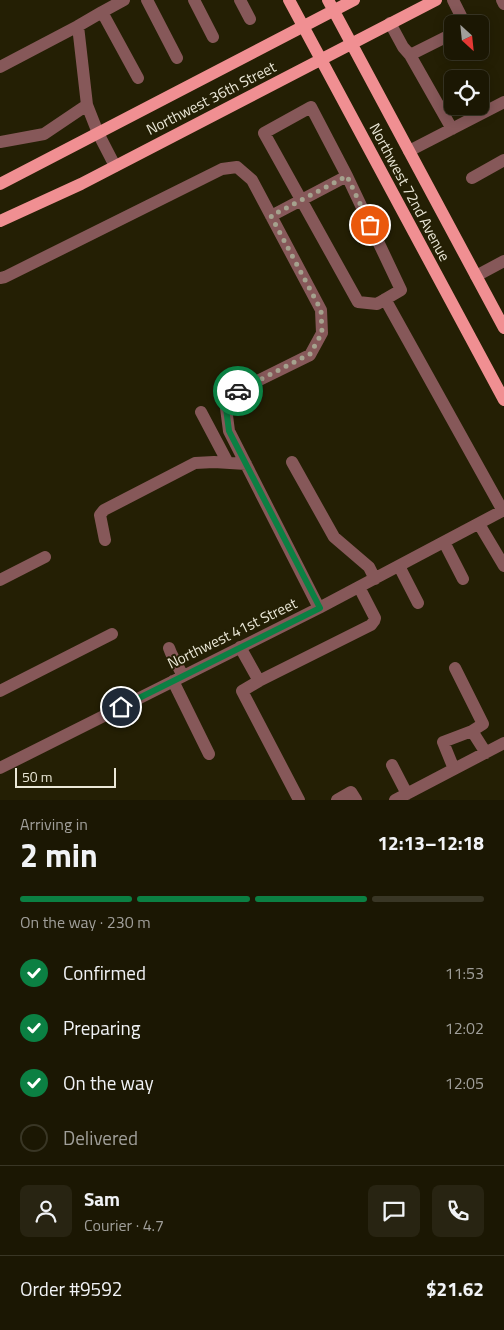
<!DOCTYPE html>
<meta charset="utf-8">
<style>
:root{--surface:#1b1703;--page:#282412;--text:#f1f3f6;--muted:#a09f9a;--line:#393625;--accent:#0b8043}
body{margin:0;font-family:"Titillium Web",sans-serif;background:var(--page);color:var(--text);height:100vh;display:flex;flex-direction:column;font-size:19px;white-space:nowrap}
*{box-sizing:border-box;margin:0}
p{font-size:16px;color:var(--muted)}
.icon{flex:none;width:28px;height:28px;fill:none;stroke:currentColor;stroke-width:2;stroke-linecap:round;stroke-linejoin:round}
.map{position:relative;height:800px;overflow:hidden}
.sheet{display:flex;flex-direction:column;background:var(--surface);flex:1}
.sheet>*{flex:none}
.needle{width:32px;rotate:153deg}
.fabs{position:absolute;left:444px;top:15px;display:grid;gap:10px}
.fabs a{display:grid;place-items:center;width:45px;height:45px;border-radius:8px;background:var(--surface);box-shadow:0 2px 12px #0003,0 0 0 1px var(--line);font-size:25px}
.scale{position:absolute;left:15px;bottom:12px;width:101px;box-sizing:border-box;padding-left:5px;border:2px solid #ebe8d8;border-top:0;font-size:14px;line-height:18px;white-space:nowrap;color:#ebe8d8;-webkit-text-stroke:4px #241f04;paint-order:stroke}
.pin{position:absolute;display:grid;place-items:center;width:42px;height:42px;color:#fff;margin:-21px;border:2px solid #fff;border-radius:50%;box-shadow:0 1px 5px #0007}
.courier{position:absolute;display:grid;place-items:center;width:50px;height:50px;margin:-25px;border:4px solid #0b8043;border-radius:50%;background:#fff;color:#222;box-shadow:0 1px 6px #0007}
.headline em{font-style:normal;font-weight:700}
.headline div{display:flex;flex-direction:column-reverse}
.headline{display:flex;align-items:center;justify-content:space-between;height:85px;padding:0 20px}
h1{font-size:32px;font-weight:700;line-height:38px}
.bar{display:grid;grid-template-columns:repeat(4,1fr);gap:8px 5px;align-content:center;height:60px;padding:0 20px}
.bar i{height:6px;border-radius:4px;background:var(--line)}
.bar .current{background:var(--accent)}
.bar p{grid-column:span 4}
.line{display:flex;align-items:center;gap:12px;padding:0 20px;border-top:1px solid var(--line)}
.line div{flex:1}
.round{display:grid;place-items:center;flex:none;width:52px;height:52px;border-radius:8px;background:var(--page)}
ol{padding:0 20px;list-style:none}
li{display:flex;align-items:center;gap:15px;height:55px}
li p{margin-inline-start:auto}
li .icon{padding:5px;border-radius:50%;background:var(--accent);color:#fff;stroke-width:4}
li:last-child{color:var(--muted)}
li i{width:28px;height:28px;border:2px solid var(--line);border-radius:50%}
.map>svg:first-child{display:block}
</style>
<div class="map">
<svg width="504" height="800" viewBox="0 0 504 800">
<rect width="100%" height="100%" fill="#241f04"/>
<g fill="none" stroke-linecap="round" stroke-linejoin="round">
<path stroke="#865859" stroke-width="12" d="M147 0 177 58
M194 0 213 37
M240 0 250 19
M453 0 465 24
M502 0 504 4
M102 12 124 0
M390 23 403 47 410 55 452 129
M410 55 452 34
M0 67 78 26
M0 142 44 134 87 105
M409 151 504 102
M115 166 98 133 87 105 78 26 102 12 138 78
M472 178 504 160
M271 216 347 176 311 107 264 133 358 302 377 304 401 290 347 176
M476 276 504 261
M0 278 5 277 222 169 237 167 252 180 321 310 322 333 310 355 239 390 226 408 229 431 319 608
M385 299 503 511
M201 412 228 463
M292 462 334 537 369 567 375 579
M479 524 504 566
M105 540 100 515 104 510 195 463 214 462 246 464
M444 542 463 579
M399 566 418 603
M0 580 45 557
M240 647 259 681 371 625 374 621 375 618 359 587
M169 648 171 653 183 676
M455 668 483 724 472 731 486 753
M173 681 209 754
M259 681 242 691 299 800
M0 691 112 634
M392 765 407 794
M0 768 319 608 504 510
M454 769 443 742 472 731
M337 800 351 792 356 800
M395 800 504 743"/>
<path stroke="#f08f92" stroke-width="12" d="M289 0 504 400
M328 0 504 328
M0 184 354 0
M0 221 81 184 436 0"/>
</g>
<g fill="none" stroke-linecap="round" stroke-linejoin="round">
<path stroke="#a5a28e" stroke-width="5" stroke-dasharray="0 9" d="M238 391 310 354 322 333 321 310 271 216 347 176 370 225"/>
<path stroke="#0b8043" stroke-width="6" d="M121 707 320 608 229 431 226 408 238 391"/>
</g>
<g text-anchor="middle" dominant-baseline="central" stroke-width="4" stroke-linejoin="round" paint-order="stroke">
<g font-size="15" fill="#ebe8d8" stroke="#241f04">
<text transform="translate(211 98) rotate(-27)">Northwest 36th Street</text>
<text transform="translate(410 192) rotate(62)">Northwest 72nd Avenue</text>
<text transform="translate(232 633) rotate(-26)">Northwest 41st Street</text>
</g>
</g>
</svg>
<div class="fabs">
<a><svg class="needle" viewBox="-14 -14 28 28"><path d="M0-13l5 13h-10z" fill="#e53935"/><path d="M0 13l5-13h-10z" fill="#a09f9a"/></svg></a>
<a><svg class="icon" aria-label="locate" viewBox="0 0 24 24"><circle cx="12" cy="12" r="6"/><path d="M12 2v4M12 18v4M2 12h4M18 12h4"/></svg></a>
</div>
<div class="scale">50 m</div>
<div class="pin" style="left:370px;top:225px;background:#ea580c"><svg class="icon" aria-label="bag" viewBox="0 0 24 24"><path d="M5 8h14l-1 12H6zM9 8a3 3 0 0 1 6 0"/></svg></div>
<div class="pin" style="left:121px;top:707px;background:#1f2937"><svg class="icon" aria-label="home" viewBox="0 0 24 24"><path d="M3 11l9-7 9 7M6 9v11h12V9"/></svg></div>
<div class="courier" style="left:238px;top:391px"><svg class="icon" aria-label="car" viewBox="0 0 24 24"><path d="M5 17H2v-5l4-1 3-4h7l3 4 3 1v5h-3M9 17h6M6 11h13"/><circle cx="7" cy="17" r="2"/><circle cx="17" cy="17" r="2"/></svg></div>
</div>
<section class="sheet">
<div class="headline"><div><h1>2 min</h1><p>Arriving in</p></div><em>12:13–12:18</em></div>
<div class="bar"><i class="current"></i><i class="current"></i><i class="current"></i><i></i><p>On the way · 230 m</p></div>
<ol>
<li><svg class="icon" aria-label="check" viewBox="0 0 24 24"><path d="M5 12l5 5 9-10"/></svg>Confirmed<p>11:53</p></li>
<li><svg class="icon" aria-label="check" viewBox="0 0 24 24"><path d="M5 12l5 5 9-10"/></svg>Preparing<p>12:02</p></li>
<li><svg class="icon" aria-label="check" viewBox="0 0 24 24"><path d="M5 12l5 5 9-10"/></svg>On the way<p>12:05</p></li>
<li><i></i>Delivered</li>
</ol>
<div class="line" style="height:90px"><a class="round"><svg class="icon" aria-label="person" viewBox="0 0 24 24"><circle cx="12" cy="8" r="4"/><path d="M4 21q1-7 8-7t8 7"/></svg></a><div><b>Sam</b><p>Courier · 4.7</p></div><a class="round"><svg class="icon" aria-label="chat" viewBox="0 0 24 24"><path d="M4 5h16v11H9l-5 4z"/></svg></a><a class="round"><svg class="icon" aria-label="phone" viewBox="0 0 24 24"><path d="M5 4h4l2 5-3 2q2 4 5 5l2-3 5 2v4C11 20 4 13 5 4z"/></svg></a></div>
<div class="line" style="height:65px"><div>Order #9592</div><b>$21.62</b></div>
</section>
